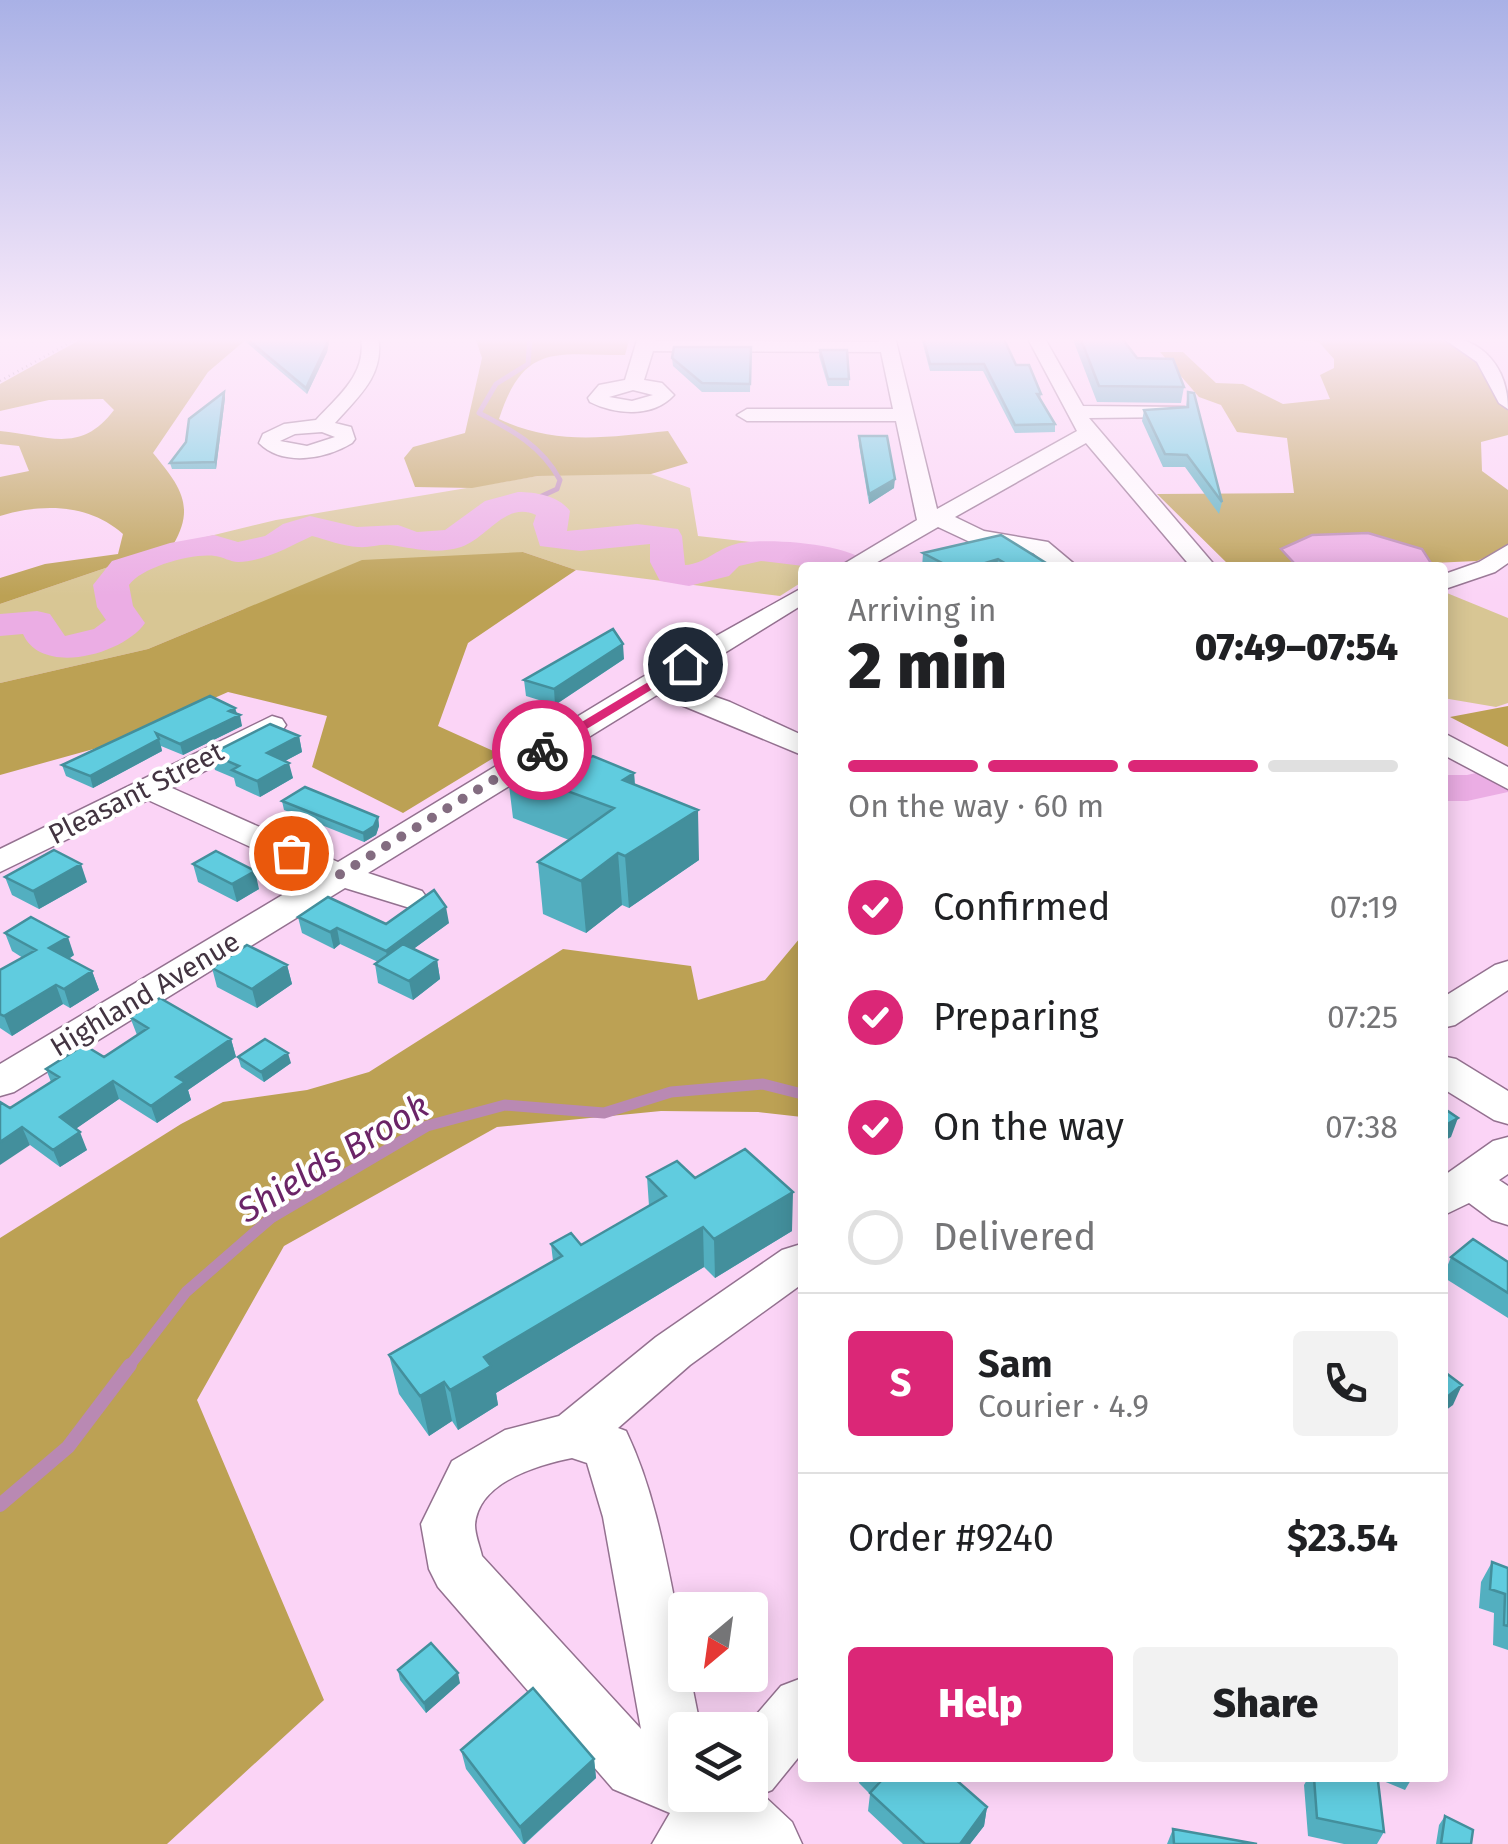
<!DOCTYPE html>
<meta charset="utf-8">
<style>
:root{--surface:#fff;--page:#f2f2f2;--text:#202124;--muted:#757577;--line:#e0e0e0;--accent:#db2777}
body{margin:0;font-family:"Fira Sans",sans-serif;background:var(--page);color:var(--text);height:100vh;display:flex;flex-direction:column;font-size:38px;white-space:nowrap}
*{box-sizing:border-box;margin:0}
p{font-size:32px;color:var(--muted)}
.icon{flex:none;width:55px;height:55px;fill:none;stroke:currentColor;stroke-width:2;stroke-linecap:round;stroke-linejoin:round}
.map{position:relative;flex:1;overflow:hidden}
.sheet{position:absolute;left:798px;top:562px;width:650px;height:1220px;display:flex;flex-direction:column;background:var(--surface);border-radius:10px;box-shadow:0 5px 25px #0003}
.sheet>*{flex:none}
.needle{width:65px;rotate:209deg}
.fabs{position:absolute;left:668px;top:1592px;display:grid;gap:20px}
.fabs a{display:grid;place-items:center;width:100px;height:100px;border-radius:10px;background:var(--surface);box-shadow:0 5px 25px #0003;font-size:50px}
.pin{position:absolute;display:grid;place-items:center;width:85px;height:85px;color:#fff;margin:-42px;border:5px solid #fff;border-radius:50%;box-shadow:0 2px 10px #0007}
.courier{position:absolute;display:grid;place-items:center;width:100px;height:100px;margin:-50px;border:8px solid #db2777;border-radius:50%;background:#fff;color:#222;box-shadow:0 2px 12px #0007}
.overview em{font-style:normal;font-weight:800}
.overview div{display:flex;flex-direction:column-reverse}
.overview{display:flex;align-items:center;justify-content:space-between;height:170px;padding:0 50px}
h1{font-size:65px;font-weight:800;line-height:75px}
.bar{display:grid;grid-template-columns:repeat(4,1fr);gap:15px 10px;align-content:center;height:120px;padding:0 50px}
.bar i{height:12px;border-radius:8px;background:var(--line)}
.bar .active{background:var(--accent)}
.bar p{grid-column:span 4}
.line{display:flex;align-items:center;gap:25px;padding:0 50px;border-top:2px solid var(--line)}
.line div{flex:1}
.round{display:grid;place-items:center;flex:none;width:105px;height:105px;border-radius:10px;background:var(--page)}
ol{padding:0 50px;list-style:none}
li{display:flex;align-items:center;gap:30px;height:110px}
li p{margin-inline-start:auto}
li .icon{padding:10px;border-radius:50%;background:var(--accent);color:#fff;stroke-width:4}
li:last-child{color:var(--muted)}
li i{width:55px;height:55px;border:5px solid var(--line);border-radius:50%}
.primary-button{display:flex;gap:20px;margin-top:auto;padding:20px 50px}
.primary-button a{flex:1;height:115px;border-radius:10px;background:var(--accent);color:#fff;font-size:40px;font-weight:800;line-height:115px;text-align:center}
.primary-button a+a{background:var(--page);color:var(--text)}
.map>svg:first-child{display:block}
</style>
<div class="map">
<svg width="1508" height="1844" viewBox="0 0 1508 1844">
<rect width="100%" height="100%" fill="#fbd4f6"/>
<path fill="#d8c694" d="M597 473 651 474 690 488 698 536 847 553 825 567 802 568V582L780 596 576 570 523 552 244 609 148 649 0 683V604L173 545 276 520 538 476Z
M1442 591 1508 618V703L1496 707 1443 698Z"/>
<path fill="#bca154" d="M85 337H249L208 372 153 453C178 484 197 505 173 545L0 604V578L45 564 118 554 123 534C89 504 43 503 0 516V477L29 471 19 446 0 444V431C49 436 81 454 114 410L103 399 49 400 0 411V384Z
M475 337H630L625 355C555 355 524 342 499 419 555 446 608 437 668 431L688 463 651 474 538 476 472 488 415 487 404 458 413 447 465 433 482 358Z
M1264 337H1435L1480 359 1508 408V435L1481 442 1482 471 1508 490V547L1477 561 1431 563 1422 549 1295 564 1310 567H1231L1157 494 1294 493 1287 438 1237 432 1221 405 1199 397 1160 352H1183L1216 383 1243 384 1283 404 1330 399 1320 375 1334 368V359L1319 342Z
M523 552 576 570 468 643 438 726 500 754 403 813 312 767 327 716 228 692 108 745 0 775V683L148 649 362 560Z
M1508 706V747L1450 717Z
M800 938 802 1117 758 1112 661 1111 497 1127 284 1246 197 1400 324 1700 167 1844H0V1238L181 1124 223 1102 307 1090 369 1072 563 949 691 966 698 1000 765 980Z"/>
<path fill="#ebade4" stroke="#b989b3" stroke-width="2.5" d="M1368 533 1422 549 1431 563 1417 568 1310 567 1295 564 1281 549 1312 535Z"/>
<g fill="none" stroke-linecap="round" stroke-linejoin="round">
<path stroke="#b989b3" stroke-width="5" d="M530 337 528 364 496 384 479 413C512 430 542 446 560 480L557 489 531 501"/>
<path stroke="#b989b3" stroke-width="11" d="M128 1368 186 1292 271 1218 427 1126 505 1105 604 1113 671 1092 763 1084 802 1094"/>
<path stroke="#b989b3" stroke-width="14" d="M0 1505 68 1447 130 1365"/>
<path fill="#ebade4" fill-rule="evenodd" d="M518 492C536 492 559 496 570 511L567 531 637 524 678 529 682 536 685 565C705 564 716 549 736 544 763 537 857 543 874 568H820L761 561 739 566 729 576 689 586 660 581 650 562V544L580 551 540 546 533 524 536 515C505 501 488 538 461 547 436 555 413 548 390 545 380 544 369 548 358 547 343 546 327 540 312 536 288 547 266 561 238 562 231 562 223 557 215 556 192 553 142 567 129 585L133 606 145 623C124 654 42 677 23 634L0 636V614L37 611 50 614 65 636 94 629 106 620 97 607 93 585 112 561 170 543 214 535 238 542 265 536 283 524 310 516 357 527 398 525 417 532 445 530 485 501Z
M1508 766V792L1467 801H1442V775H1467Z"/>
<g stroke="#947190" stroke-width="3">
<path id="minor" d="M361 337H378C385 375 358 397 335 423L351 427 355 439 352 443C326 459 283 467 259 443L263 434 284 424 316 420C339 395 367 374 361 337ZM322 432 335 437 307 446 280 441 295 434Z
M638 337H654L655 341 879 342 878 337H895L937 509 1077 431 1027 337H1044L1083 406 1185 407V415L1178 417 1089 418 1217 568H1192L1086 443 955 517 984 531 1048 542 1079 568H1051L1033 553 970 542 938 527 867 568H837L917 520 896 421H747L737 415 747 409H893L881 352 653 351 644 380 662 383 674 395C653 418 616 415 590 402L588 398 599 385 625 380ZM633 390 653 395 632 401 609 397Z
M1441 337C1483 337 1508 368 1508 409L1499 403 1477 362Z
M1508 545V563L1495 572 1442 590V575L1479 562Z
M802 588V605L676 683 730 702 802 735V755L657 695 368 873 422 891 427 898 422 905 410 908 345 888 14 1092 0 1096V1064L314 876 148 800 0 872V849L272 716 282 719 286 725 282 731 172 788 338 862 641 678Z
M1442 732 1508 767V789L1442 754Z
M1508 961V990L1455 1025 1442 1028V998L1495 965Z
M1442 1056 1456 1059 1508 1091V1124L1494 1120 1442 1088Z
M1508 1137V1174L1499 1180 1508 1186V1225L1492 1220 1469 1203 1442 1216V1177L1493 1141Z
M798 1245 802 1247V1284L690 1365 618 1428 626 1431C659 1500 669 1578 685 1652V1675H690L701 1730H685V1795H750V1730H743L781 1686 802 1678V1753L772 1790 762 1794 792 1822 802 1844H652L670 1813 613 1789 438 1587 429 1569 421 1524 452 1461 505 1430 559 1416 656 1337 782 1250ZM572 1458 587 1463 603 1517 641 1729 482 1556C480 1547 475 1535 475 1525 478 1482 538 1465 572 1458Z"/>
</g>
<path stroke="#9d839a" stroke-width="2.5" stroke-dasharray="1 4" stroke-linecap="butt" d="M0 381 80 337"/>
<use href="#minor" fill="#fff" fill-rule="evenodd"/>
</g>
<path fill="#53afc0" d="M240 337H330L327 352 307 394Z
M921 337H1003L1016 365 1041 394 1040 399 1055 424V432L1015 433 983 371H930Z
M1072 337H1121L1137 358 1184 387 1181 403 1097 402Z
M751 347 750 392H702L673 366 672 358Z
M820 350 849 379V386H828L819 356Z
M224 392 225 398 216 469H172L170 463Z
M1188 392 1222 502 1219 514 1185 467H1163L1142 421 1144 410 1186 407Z
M859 436 894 488 869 504 859 445Z
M1001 535 1054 568H922L923 553Z
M624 659 555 705 526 696 524 680Z
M235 708 242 726 183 755 161 746 162 751 93 788 66 776 62 765Z
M299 736 302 752 285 761 293 778 260 797 236 786 234 778 215 770 211 754Z
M585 760 634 773 635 785 699 860 629 908 622 905 586 933 543 914 538 862 569 840 513 818 507 769Z
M282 801 378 817 379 826 376 835 364 842 284 810Z
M193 864 259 889 237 902 198 882Z
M5 877 87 882 39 909 12 895Z
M298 917 386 924 449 923 413 949 437 960 440 979 413 1000 378 983 375 964 378 962 340 944 334 949 302 933Z
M5 933 74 955 69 959 92 971 99 990 70 1008 63 1004 12 1036 0 1028V970L23 958 12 951Z
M287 965 292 984 257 1008 217 987 212 968Z
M130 1017 231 1039 236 1057 188 1090 191 1100 157 1123 119 1099 75 1129 87 1150 60 1167 30 1145 10 1108 51 1082 46 1069 104 1057 137 1035Z
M238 1057 291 1063 264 1082 241 1067Z
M647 1177 695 1178 792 1231 715 1278 704 1267 496 1393 498 1405 458 1430 452 1421 429 1436 399 1394 389 1355 553 1261 551 1244 581 1245 649 1206Z
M1451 1257 1508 1262V1318L1443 1277Z
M1492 1562 1508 1568V1650L1493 1645 1494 1613 1479 1608 1481 1582Z
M398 1670 460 1683 426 1713 400 1680Z
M461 1750 594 1759 596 1778 525 1844H523L466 1769Z
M860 1778H954L987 1807 984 1826 970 1844H903L868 1811 870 1794 859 1783Z
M1308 1778H1364L1384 1832 1377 1844H1344L1308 1836 1304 1785Z
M1376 1778H1412L1405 1790Z
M1445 1816 1471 1844H1436L1439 1825Z
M1173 1829 1257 1844H1167Z"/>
<path fill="#438f9c" d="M328 337H330L327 352 307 394 306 388Z
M224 392 225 398 216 469 215 462Z
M895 479 894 488 869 504V494Z
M998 559 997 568H969Z
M623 644 624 659 555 705 554 689Z
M235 708 237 716 240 715 242 726 183 755 180 744Z
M299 736 302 752 270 769 267 753Z
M159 739 162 751 93 788 90 776Z
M289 763 293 778 260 797 257 781Z
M634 773 637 823 623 780Z
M698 810 699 860 629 908 625 856Z
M378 817 379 826 376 835 364 842 363 833Z
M618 853 622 905 586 933 581 881Z
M81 864 87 882 39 909 33 891Z
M255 871 259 889 237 902 232 884Z
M446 907 449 923 389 967 386 951Z
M337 928 340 944 334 949 330 932Z
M68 937 74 955 56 967 49 948Z
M437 960 440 979 413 1000 409 981Z
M287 965 292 984 257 1008 252 989Z
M92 971 99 990 70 1008 64 989Z
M56 985 63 1004 12 1036 4 1016Z
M231 1039 236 1057 188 1090 191 1100 157 1123 151 1106 176 1077Z
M288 1053 291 1063 264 1082 261 1072Z
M113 1081 119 1099 67 1135 60 1117Z
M1458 1118 1451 1137 1442 1142V1127Z
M22 1127 30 1145 0 1165V1142Z
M80 1132 87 1150 60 1167 53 1150Z
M793 1192 792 1231 715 1278 714 1239Z
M703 1227 704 1267 496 1393 498 1405 458 1430 450 1390 484 1357Z
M444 1382 452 1421 429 1436 420 1396Z
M1462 1385 1453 1405 1442 1413V1401Z
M458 1673 460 1683 426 1713 424 1703Z
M594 1759 596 1778 524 1844 520 1827Z
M987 1807 984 1826 970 1844H960Z"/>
<path fill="#60ccdf" stroke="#438f9c" stroke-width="2.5" d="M245 337H328L326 346 306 388Z
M923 337H1003L1016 365H1029L1041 394H1037L1055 424 1015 425 984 364H930Z
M1080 337H1121L1137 358 1173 359 1184 387 1099 386Z
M674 347H751L750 384 702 383 672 358Z
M820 350H847L849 379H828Z
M224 392 215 462 170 463 186 442 189 419Z
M1188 392 1194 393 1222 502 1187 455 1165 454 1144 410 1188 407Z
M859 436H887L895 479 869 494Z
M1001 535 1054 568H1013L998 559 969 568H952L923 553Z
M613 629 623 644 554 689 524 680Z
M210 696 235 708 229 711 240 715 180 744 156 733 159 739 90 776 62 765Z
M270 724 299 736 267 753 289 763 257 781 232 770 239 766 211 754Z
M547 745 585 760 593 756 634 773 623 780 698 810 625 856 618 853 581 881 538 862 614 808 507 769Z
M305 787 378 817 374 826 363 833 282 801Z
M54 850 81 864 33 891 5 877Z
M216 851 255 871 232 884 193 864Z
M434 890 446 907 386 951 337 928 330 932 298 917 328 897 386 924Z
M31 917 68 937 49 948 92 971 64 989 56 985 4 1016 0 1014V970L36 950 5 933Z
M403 944 437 960 409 981 375 964Z
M247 945 287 965 252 989 212 968Z
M160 998 231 1039 176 1077 185 1082 151 1106 113 1081 60 1117 80 1132 53 1150 22 1127 0 1142V1102L10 1108 59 1077 46 1069 84 1045 104 1057 148 1028 130 1017Z
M265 1039 288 1053 261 1072 238 1057Z
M1442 1107 1458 1118 1442 1127Z
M745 1149 793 1192 714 1239 703 1227 484 1357 491 1366 450 1390 444 1382 420 1396 389 1355 562 1256 551 1244 571 1233 581 1245 666 1196 647 1177 677 1161 695 1178Z
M1473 1239 1508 1262V1293L1451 1257Z
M1442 1370 1462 1385 1442 1401Z
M1492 1562 1508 1568V1626L1504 1625 1505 1594 1490 1589Z
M431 1643 458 1673 424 1703 398 1670Z
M533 1688 594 1759 520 1827 461 1750Z
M874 1778H954L987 1807 960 1844H925L870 1793 880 1782Z
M1314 1778H1364L1378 1781 1384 1832 1317 1818Z
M1445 1816 1473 1830 1471 1844H1441Z
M1173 1829 1257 1844H1174Z"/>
<linearGradient id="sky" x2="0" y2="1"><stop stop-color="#a9b1e6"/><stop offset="0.57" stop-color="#fdecfb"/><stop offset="1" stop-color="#fdecfb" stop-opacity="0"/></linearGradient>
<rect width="1508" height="596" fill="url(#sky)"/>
<path fill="#db2777" d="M685 660 689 661V667L547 753 535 750Z"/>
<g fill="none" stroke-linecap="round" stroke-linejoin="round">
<path stroke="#836c80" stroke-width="10" stroke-dasharray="0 18" d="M291 853 339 875 542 750"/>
</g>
<g text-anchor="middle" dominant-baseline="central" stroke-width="8" stroke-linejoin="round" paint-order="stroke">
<g font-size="28" fill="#433441" stroke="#fff">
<text transform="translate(136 793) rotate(-27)">Pleasant Street</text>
<text transform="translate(145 994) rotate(-31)">Highland Avenue</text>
</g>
<g font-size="35" font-style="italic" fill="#6b2467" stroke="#fff">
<text transform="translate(333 1158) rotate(-31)">Shields Brook</text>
</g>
</g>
</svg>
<div class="fabs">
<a><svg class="needle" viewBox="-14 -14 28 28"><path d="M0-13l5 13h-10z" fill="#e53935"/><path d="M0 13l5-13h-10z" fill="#757577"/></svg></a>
<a><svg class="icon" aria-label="layers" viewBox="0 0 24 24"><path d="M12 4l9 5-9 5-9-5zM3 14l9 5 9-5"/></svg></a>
</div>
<div class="pin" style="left:291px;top:853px;background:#ea580c"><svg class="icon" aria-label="bag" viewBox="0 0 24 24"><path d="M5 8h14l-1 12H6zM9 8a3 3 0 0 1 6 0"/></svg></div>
<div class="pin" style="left:685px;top:664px;background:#1f2937"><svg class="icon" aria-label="home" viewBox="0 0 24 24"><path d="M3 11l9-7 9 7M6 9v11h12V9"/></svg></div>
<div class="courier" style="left:542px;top:750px"><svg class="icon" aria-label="bike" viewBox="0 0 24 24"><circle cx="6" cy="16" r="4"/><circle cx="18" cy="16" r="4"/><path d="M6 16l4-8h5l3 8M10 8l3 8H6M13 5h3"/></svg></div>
<section class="sheet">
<div class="overview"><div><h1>2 min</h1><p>Arriving in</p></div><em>07:49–07:54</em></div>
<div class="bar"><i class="active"></i><i class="active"></i><i class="active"></i><i></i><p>On the way · 60 m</p></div>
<ol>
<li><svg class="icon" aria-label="check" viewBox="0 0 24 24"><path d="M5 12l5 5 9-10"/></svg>Confirmed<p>07:19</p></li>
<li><svg class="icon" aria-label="check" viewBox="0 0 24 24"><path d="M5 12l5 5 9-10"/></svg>Preparing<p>07:25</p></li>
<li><svg class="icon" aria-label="check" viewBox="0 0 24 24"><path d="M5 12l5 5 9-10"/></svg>On the way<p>07:38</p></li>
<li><i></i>Delivered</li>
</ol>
<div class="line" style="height:180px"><b class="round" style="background:var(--accent);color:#fff">S</b><div><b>Sam</b><p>Courier · 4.9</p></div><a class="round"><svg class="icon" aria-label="phone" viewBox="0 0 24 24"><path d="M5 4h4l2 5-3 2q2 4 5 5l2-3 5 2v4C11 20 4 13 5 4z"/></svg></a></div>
<div class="line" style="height:130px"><div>Order #9240</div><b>$23.54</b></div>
<div class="primary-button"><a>Help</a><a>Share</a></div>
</section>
</div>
